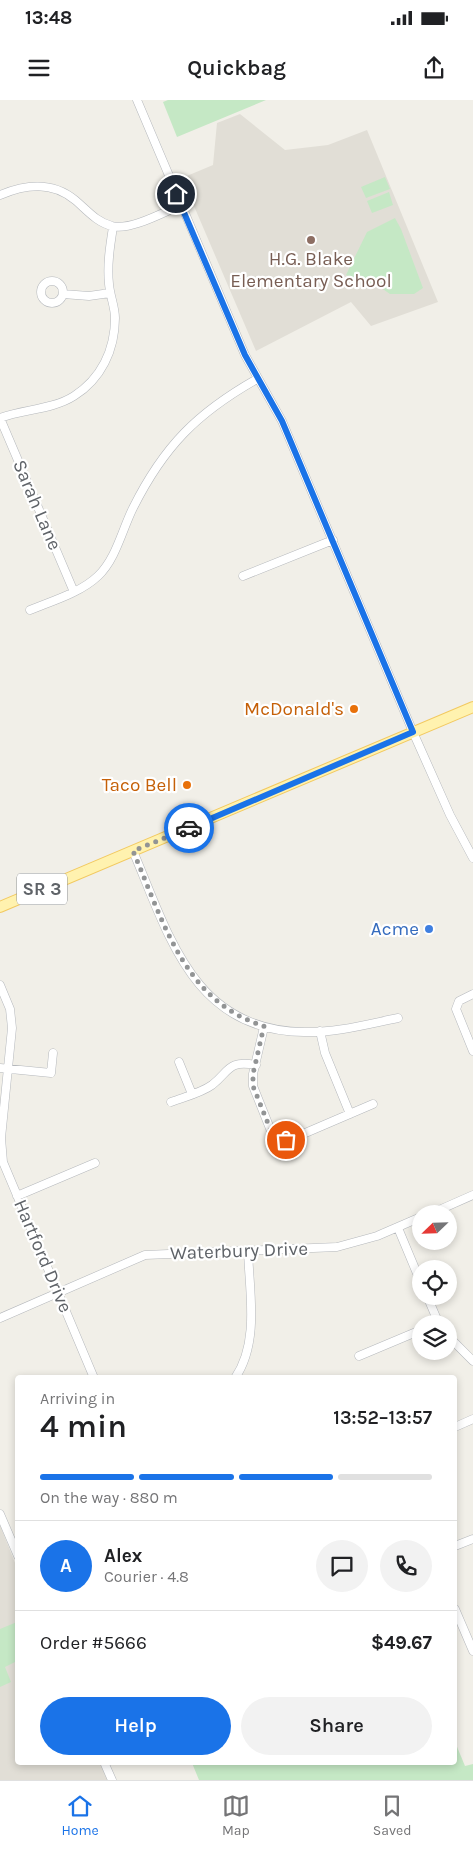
<!DOCTYPE html>
<meta charset="utf-8">
<style>
:root{--surface:#fff;--page:#f2f2f2;--text:#202124;--muted:#757577;--line:#e0e0e0;--accent:#1a73e8}
body{margin:0;font-family:Karla,sans-serif;background:var(--page);color:var(--text);height:100vh;display:flex;flex-direction:column;font-size:19px;white-space:nowrap}
*{box-sizing:border-box;margin:0}
p{font-size:16px;color:var(--muted)}
.icon{flex:none;width:28px;height:28px;fill:none;stroke:currentColor;stroke-width:2;stroke-linecap:round;stroke-linejoin:round}
.map{position:relative;flex:1;overflow:hidden}
.details{position:absolute;left:15px;top:1275px;width:442px;height:390px;display:flex;flex-direction:column;background:var(--surface);border-radius:5px;box-shadow:0 2px 8px #0003}
.details>*{flex:none}
.needle{width:32px;rotate:247deg}
.buttons{position:absolute;left:412px;top:1105px;display:grid;gap:10px}
.buttons a{display:grid;place-items:center;width:45px;height:45px;border-radius:50%;background:var(--surface);box-shadow:0 2px 8px #0003;font-size:25px}
.pin{position:absolute;display:grid;place-items:center;width:42px;height:42px;color:#fff;margin:-21px;border:2px solid #fff;border-radius:50%;box-shadow:0 1px 5px #0007}
.courier{position:absolute;display:grid;place-items:center;width:50px;height:50px;margin:-25px;border:4px solid #1a73e8;border-radius:50%;background:#fff;color:#222;box-shadow:0 1px 6px #0007}
.overview em{font-style:normal;font-weight:600}
.overview div{display:flex;flex-direction:column-reverse}
.overview{display:flex;align-items:center;justify-content:space-between;height:85px;padding:0 25px}
h1{font-size:32px;font-weight:600;line-height:38px}
.bar{display:grid;grid-template-columns:repeat(4,1fr);gap:8px 5px;align-content:center;height:60px;padding:0 25px}
.bar i{height:6px;border-radius:4px;background:var(--line)}
.bar .current{background:var(--accent)}
.bar p{grid-column:span 4}
.line{display:flex;align-items:center;gap:12px;padding:0 25px;border-top:1px solid var(--line)}
.line div{flex:1}
.round{display:grid;place-items:center;flex:none;width:52px;height:52px;border-radius:26px;background:var(--page)}
.button{display:flex;gap:10px;margin-top:auto;padding:10px 25px}
.button a{flex:1;height:58px;border-radius:30px;background:var(--accent);color:#fff;font-size:20px;font-weight:600;line-height:58px;text-align:center}
.button a+a{background:var(--page);color:var(--text)}
.status{display:flex;justify-content:space-between;align-items:center;height:35px;padding:0 25px;background:var(--surface);direction:ltr}
.status svg{height:14px;fill:currentColor}
header{display:flex;justify-content:space-between;align-items:center;height:65px;padding:0 25px;background:var(--surface);font-size:22px;font-weight:600}
.dock{display:flex;justify-content:space-around;align-items:center;height:70px;border-top:1px solid var(--line);background:var(--surface);font-size:14px;color:var(--muted)}
.dock a{display:grid;justify-items:center;gap:2px}
.dock .current{color:var(--accent)}
.map>svg:first-child{display:block}
</style>
<div class="status"><b>13:48</b><svg viewBox="0 0 49 12"><path d="M0 12V9h3v3zM5 12V6h3v6zM10 12V3h3v9zM15 12V0h3v12zM26 1h20v11H26zM47 4h2v5h-2z"/></svg></div>
<header><svg class="icon" aria-label="menu" viewBox="0 0 24 24"><path d="M4 6h16M4 12h16M4 18h16"/></svg>Quickbag<svg class="icon" aria-label="share" viewBox="0 0 24 24"><path d="M12 15V3M7 8l5-5 5 5M5 13v7h14v-7"/></svg></header>
<div class="map">
<svg width="473" height="1680" viewBox="0 0 473 1680">
<rect width="100%" height="100%" fill="#f1efe8"/>
<path fill="#e1ded6" d="M240 14 285 50 328 45 367 30 438 202 371 226 351 202 256 251 182 78 213 65 217 23Z
M0 1425 17 1468 18 1662 100 1663 108 1680H0Z"/>
<path fill="#c5e8c5" d="M168 0H266L177 37 163 2Z
M385 77 390 89 366 98 361 87Z
M389 92 393 105 372 113 367 101Z
M395 118 401 129 423 188 414 194H390L377 185 346 175 367 132Z
M17 1522V1561L5 1567 11 1582 0 1587V1529Z
M455 1642 465 1666 473 1664V1680H199L192 1663 455 1662Z"/>
<g fill="none" stroke-linecap="round" stroke-linejoin="round">
<g stroke="#b5b8bc" stroke-width="9">
<path id="minor" d="M137 0 245 255 282 321 413 632 450 715 473 758
M0 95C26 84 52 81 75 100 87 110 96 122 112 126 130 131 164 112 181 105
M41 192a11 11 0 1 1 22 0a11 11 0 1 1-22 0Z
M63 194 89 196 110 193
M0 318C23 309 52 310 74 296 101 279 115 250 115 218 115 207 110 196 109 184 107 165 110 146 113 127
M0 318 74 492
M243 476 333 440
M30 510C52 501 80 493 98 476 116 459 122 430 133 408 164 346 197 313 257 279
M133 751C169 835 193 931 304 932 335 933 368 924 398 918
M0 885 10 909 12 928 1 1038 3 1062 94 1278
M473 894 459 901 456 909 473 951
M264 927 253 974V986L271 1031 279 1039 289 1040 373 1004
M320 931 325 953 350 1014
M179 962 192 994
M0 968 51 973 53 953
M171 1002C184 997 201 993 212 985 230 971 227 960 256 965
M17 1096 95 1063
M430 1114 473 1095
M398 1128 421 1183
M427 1196 439 1224
M0 1218 145 1155 337 1147 377 1136 421 1117
M449 1237 473 1261
M359 1256 421 1230
M235 1278C260 1242 249 1190 248 1150
M455 1327 473 1319
M0 1414 18 1456
M455 1446 473 1439
M455 1509 473 1551
M104 1662 112 1680"/>
</g>
<g stroke="#f2c960" stroke-width="12">
<path id="major" d="M0 807 473 607"/>
</g>
<use href="#minor" stroke="#fff" stroke-width="8"/>
<use href="#major" stroke="#fff2af" stroke-width="10"/>
</g>
<g fill="none" stroke-linecap="round" stroke-linejoin="round">
<path stroke="#929495" stroke-width="5" stroke-dasharray="0 9" d="M189 728 133 751C163 820 184 902 264 926L253 974V986L271 1031 279 1039 286 1040"/>
<path stroke="#1a73e8" stroke-width="6" d="M176 94 245 255 282 321 413 632 189 728"/>
</g>
<circle fill="#8d6e63" stroke="#fff" stroke-width="2" cx="311" cy="140" r="5"/>
<g fill="#e8710a" stroke="#fff" stroke-width="2">
<circle cx="354" cy="609" r="5"/>
<circle cx="187" cy="685" r="5"/>
</g>
<circle fill="#3f7fe0" stroke="#fff" stroke-width="2" cx="429" cy="829" r="5"/>
<g text-anchor="middle" dominant-baseline="central" stroke-width="4.5" stroke-linejoin="round" paint-order="stroke">
<rect fill="#fff" stroke="#8f9295" stroke-width="1" x="17" y="773.5" width="50" height="31" rx="4"/>
<g font-size="18" font-weight="bold" fill="#5f6368">
<text x="42" y="789">SR 3</text>
</g>
<g font-size="19" fill="#785e54" stroke="#fff">
<text x="311" y="159">H.G. Blake<tspan x="311" dy="22">Elementary School</tspan></text>
</g>
<g font-size="19" fill="#5f6368" stroke="#fff">
<text transform="translate(37 405) rotate(67)">Sarah Lane</text>
<text transform="translate(239 1151) rotate(-2)">Waterbury Drive</text>
<text transform="translate(43 1156) rotate(67)">Hartford Drive</text>
</g>
<g font-size="19" fill="#c56008" stroke="#fff" text-anchor="end">
<text x="344" y="609">McDonald's</text>
<text x="177" y="685">Taco Bell</text>
</g>
<g font-size="19" fill="#366cbe" stroke="#fff" text-anchor="end">
<text x="419" y="829">Acme</text>
</g>
</g>
</svg>
<div class="buttons">
<a><svg class="needle" viewBox="-14 -14 28 28"><path d="M0-13l5 13h-10z" fill="#e53935"/><path d="M0 13l5-13h-10z" fill="#757577"/></svg></a>
<a><svg class="icon" aria-label="locate" viewBox="0 0 24 24"><circle cx="12" cy="12" r="6"/><path d="M12 2v4M12 18v4M2 12h4M18 12h4"/></svg></a>
<a><svg class="icon" aria-label="layers" viewBox="0 0 24 24"><path d="M12 4l9 5-9 5-9-5zM3 14l9 5 9-5"/></svg></a>
</div>
<div class="pin" style="left:286px;top:1040px;background:#ea580c"><svg class="icon" aria-label="bag" viewBox="0 0 24 24"><path d="M5 8h14l-1 12H6zM9 8a3 3 0 0 1 6 0"/></svg></div>
<div class="pin" style="left:176px;top:94px;background:#1f2937"><svg class="icon" aria-label="home" viewBox="0 0 24 24"><path d="M3 11l9-7 9 7M6 9v11h12V9"/></svg></div>
<div class="courier" style="left:189px;top:728px"><svg class="icon" aria-label="car" viewBox="0 0 24 24"><path d="M5 17H2v-5l4-1 3-4h7l3 4 3 1v5h-3M9 17h6M6 11h13"/><circle cx="7" cy="17" r="2"/><circle cx="17" cy="17" r="2"/></svg></div>
<section class="details">
<div class="overview"><div><h1>4 min</h1><p>Arriving in</p></div><em>13:52–13:57</em></div>
<div class="bar"><i class="current"></i><i class="current"></i><i class="current"></i><i></i><p>On the way · 880 m</p></div>
<div class="line" style="height:90px"><b class="round" style="background:var(--accent);color:#fff">A</b><div><b>Alex</b><p>Courier · 4.8</p></div><a class="round"><svg class="icon" aria-label="chat" viewBox="0 0 24 24"><path d="M4 5h16v11H9l-5 4z"/></svg></a><a class="round"><svg class="icon" aria-label="phone" viewBox="0 0 24 24"><path d="M5 4h4l2 5-3 2q2 4 5 5l2-3 5 2v4C11 20 4 13 5 4z"/></svg></a></div>
<div class="line" style="height:65px"><div>Order #5666</div><b>$49.67</b></div>
<div class="button"><a>Help</a><a>Share</a></div>
</section>
</div>
<nav class="dock">
<a class="current"><svg class="icon" aria-label="home" viewBox="0 0 24 24"><path d="M3 11l9-7 9 7M6 9v11h12V9"/></svg>Home</a>
<a><svg class="icon" aria-label="map" viewBox="0 0 24 24"><path d="M3 6l6-2 6 2 6-2v14l-6 2-6-2-6 2zM9 4v14M15 6v14"/></svg>Map</a>
<a><svg class="icon" aria-label="saved" viewBox="0 0 24 24"><path d="M7 4h10v16l-5-4-5 4z"/></svg>Saved</a>
</nav>
